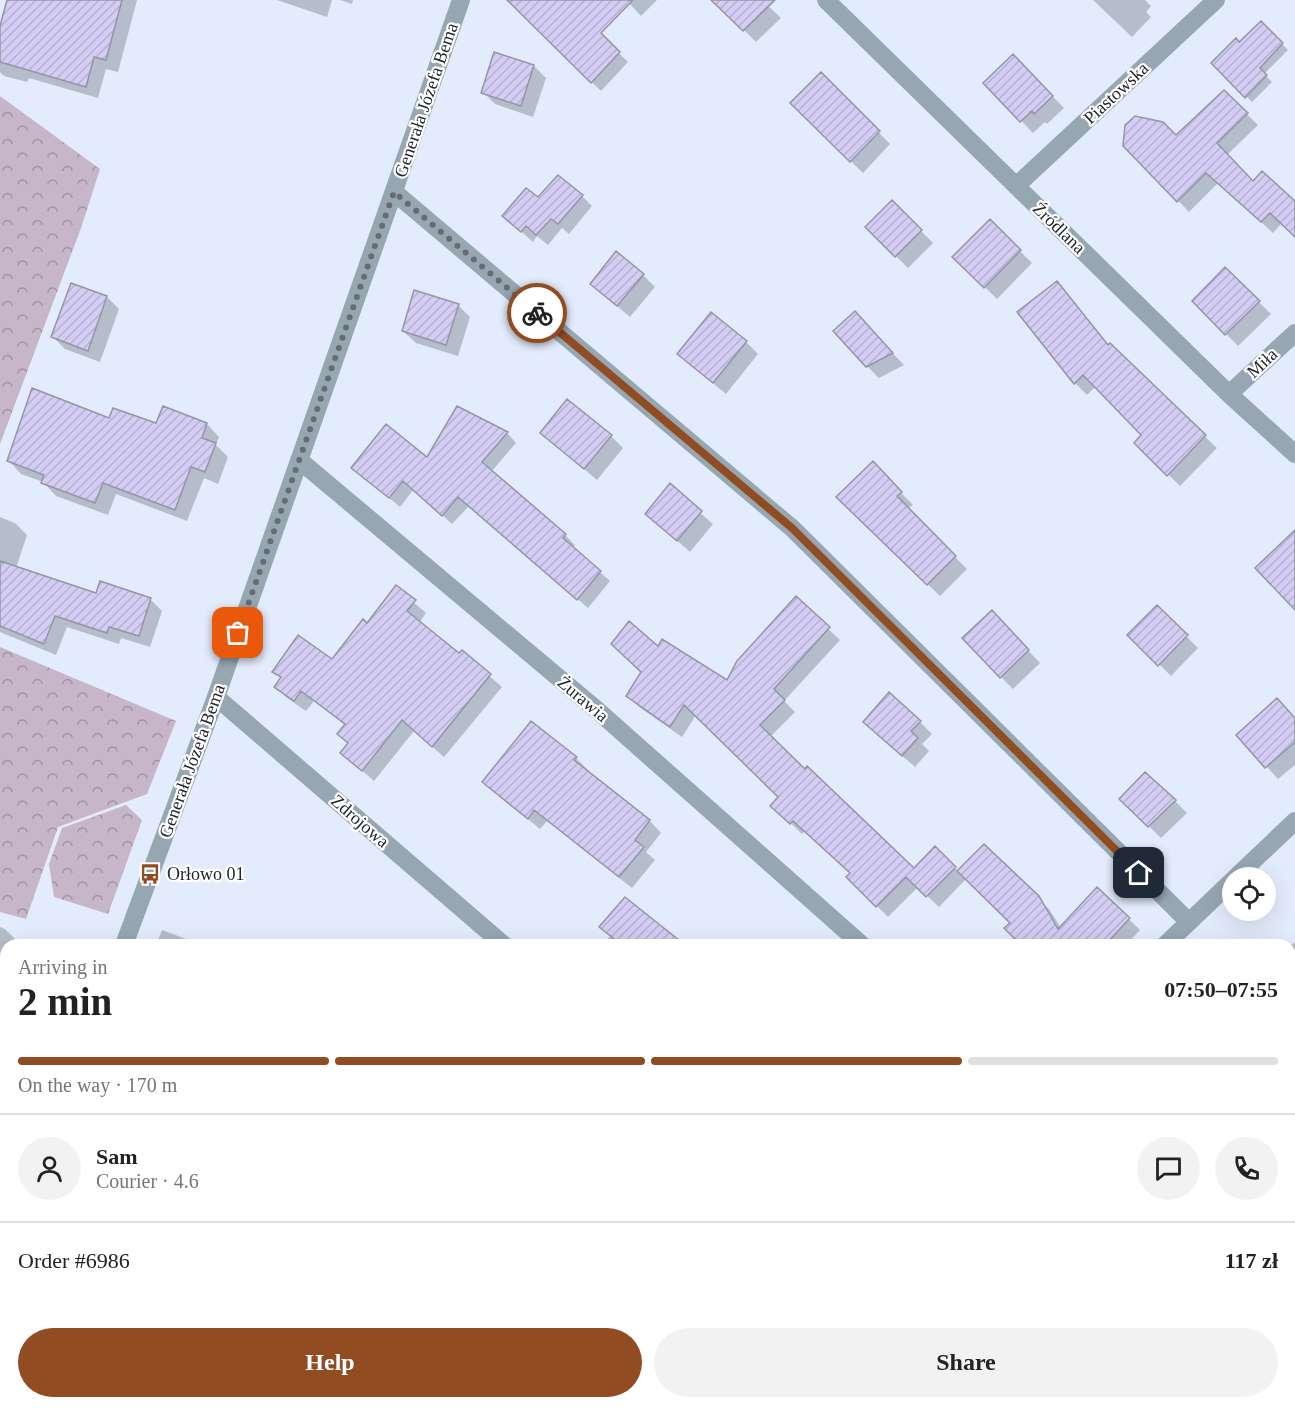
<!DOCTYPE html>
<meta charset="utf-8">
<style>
:root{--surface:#fff;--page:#f2f2f2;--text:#222;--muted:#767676;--line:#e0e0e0;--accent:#914c22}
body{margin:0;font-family:"Times New Roman",serif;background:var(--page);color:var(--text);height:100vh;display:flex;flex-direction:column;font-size:22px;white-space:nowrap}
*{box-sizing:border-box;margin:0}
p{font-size:20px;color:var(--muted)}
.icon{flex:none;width:33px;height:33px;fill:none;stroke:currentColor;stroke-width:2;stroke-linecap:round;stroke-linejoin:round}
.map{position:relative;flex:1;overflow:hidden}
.details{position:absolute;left:0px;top:939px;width:1296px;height:470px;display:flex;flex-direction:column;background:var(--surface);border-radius:18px 18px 0 0;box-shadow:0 6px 24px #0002}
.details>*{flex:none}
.tools{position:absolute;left:1222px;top:867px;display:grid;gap:12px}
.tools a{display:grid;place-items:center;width:54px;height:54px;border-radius:50%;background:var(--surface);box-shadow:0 6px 24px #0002;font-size:30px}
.pin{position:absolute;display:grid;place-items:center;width:51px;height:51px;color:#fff;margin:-26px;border-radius:12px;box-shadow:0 3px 9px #0006}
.courier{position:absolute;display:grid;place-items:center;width:60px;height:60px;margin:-30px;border:4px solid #914c22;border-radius:50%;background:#fff;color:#222;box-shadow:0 2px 8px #0007}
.head em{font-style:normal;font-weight:800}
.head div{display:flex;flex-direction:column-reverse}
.head{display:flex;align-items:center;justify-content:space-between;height:102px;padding:0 18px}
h1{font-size:39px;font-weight:800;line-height:45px}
.bar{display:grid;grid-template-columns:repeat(4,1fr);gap:9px 6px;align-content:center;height:72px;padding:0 18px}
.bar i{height:8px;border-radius:4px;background:var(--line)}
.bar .on{background:var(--accent)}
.bar p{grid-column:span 4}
.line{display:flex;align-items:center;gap:15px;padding:0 18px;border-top:2px solid var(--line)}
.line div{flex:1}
.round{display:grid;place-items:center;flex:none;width:63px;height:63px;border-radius:32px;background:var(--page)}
.button{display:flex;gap:12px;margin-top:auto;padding:12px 18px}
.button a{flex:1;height:69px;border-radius:36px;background:var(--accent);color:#fff;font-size:24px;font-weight:800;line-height:69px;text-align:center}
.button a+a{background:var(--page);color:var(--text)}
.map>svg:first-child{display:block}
</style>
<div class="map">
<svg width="1295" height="1408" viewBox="0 0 1295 1408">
<defs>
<pattern id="grass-dots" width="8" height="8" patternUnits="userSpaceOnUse" patternTransform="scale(1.5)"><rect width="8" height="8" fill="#c7b5c9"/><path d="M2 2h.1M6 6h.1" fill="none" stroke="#a193a3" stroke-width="1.8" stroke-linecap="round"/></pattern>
<pattern id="forest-crowns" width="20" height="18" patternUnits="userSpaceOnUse" patternTransform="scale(1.5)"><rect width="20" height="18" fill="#c7b5c9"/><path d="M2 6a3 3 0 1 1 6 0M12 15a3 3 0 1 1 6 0" fill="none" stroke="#a193a3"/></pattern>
<pattern id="building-hatch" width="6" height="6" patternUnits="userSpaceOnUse" patternTransform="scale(1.5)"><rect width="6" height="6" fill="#d3cdf4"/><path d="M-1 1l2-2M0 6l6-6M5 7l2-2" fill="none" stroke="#b5b0d1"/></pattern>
</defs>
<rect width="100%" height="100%" fill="#e3ecfd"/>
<path fill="url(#grass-dots)" d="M0 1023 6 1026V1112L0 1111Z
M1295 1167V1312L1290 1317V1172Z
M1052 1403V1402L1191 1403 1185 1408H1046Z"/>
<path fill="url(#forest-crowns)" d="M0 96 100 169 81 228 0 444Z
M0 647 176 721 147 794 58 827 26 919 0 912Z
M126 805 142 820 108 914 54 897 49 864 62 828Z"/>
<path fill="#0003" d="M9 0H137L118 72 106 69 98 98 29 78 27 82 4 76 0 72V32Z
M277 0H332L327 17Z
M340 0H353L352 4Z
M508 0H549L585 20 628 62 601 91Z
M626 0H657L641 16Z
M722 0H762L781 18 756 42 718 4Z
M1093 0H1145L1151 6 1146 12 1151 17 1132 37Z
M1261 23 1288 50 1264 74 1272 82 1252 102 1213 63 1239 43Z
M1013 56 1064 108 1047 124 1045 122 1033 133 985 83Z
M534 66 546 78 533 117 495 104 483 92Z
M821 74 890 144 863 173 792 103Z
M1224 92 1258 125 1227 155 1254 183 1295 203V235L1282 223 1273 233 1218 183 1189 212 1125 145 1176 137Z
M582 196 592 206 569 234 562 228 548 245 537 236 533 242 504 216 538 200Z
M892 202 933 243 908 268 867 227Z
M990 221 1032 263 997 299 954 257Z
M1225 269 1271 314 1238 346 1194 301Z
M643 275 655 287 630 317 604 295Z
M1057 283 1110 346 1217 448 1180 486 1136 443 1144 435 1096 386 1087 395 1075 383 1019 312Z
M72 285 107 297 119 309 100 362 65 349 53 337Z
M458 305 470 317 458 356 416 343 403 331Z
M866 325 904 365 879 378 867 366Z
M746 342 758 354 726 394 691 365Z
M164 408 207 424 219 437 216 445 228 457 218 484 204 478 187 521 116 494 108 515 56 496 43 482 21 474 9 461 110 420 157 425Z
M507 433 516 443 491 472 565 535 575 545 572 548 610 581 588 608 469 506 452 524 414 489 400 507 353 468 427 459Z
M542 433 611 436 623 448 597 480Z
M873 464 913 505 907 509 967 569 940 596 838 497Z
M670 486 713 524 690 552 647 514Z
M0 517 15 523 27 535 16 568 97 595 150 599 162 611 150 647 121 638 119 644 67 627 56 655 0 632Z
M396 587 426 613 419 623 459 655 462 652 502 687 444 757 414 731 374 781 342 753 349 744 339 734 345 725 314 701 306 711 287 698 276 687 282 679 274 671 332 661 367 625Z
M796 598 840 640 784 701 795 712 770 737 914 870 935 848 959 872 984 846 1049 909 1061 928 1098 889 1140 930 1126 945H1023L1012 923 967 878 939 907 918 887 888 917 848 877 852 874 805 831 802 834 773 806 780 798 696 715 682 737 639 707 628 696 658 648 728 682Z
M1157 607 1198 648 1171 676 1130 635Z
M1003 624 1040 663 1013 689 1001 677Z
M1295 719V765L1278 779 1238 735Z
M920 722 932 734 922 744 929 751 915 767 877 734Z
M576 758 588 770 586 772 650 821 661 833 646 852 655 860 632 888 547 821 540 829 484 782Z
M1121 799 1175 801 1187 813 1161 838Z
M0 927 5 929 17 941 16 945H6V972L0 990Z
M601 927 683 945H603L610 936Z
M162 930 186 939 191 945H156Z
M1295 942V969L1290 962V946Z
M51 1402H90L88 1408H61Z
M346 1402H395L400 1408H340Z
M572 1402H631L626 1408H577Z"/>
<path fill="url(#building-hatch)" stroke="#9794a5" stroke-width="1.5" d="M7 0H122L106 60 94 57 86 87 0 62V26Z
M507 0H633L601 33 620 52 591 83Z
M711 0H775L743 31Z
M1261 21 1283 43 1260 68 1267 75 1245 98 1211 63 1236 38 1239 42Z
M494 52 534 65 521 106 481 93Z
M1013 54 1053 96 1034 114 1032 111 1020 122 983 83Z
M821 72 880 131 850 162 790 103Z
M1224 90 1248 113 1217 143 1253 181 1262 171 1295 201V237L1270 213 1261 222 1206 173 1177 202 1123 146 1125 125 1135 116 1163 122 1176 135Z
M558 175 583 195 558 224 551 219 536 235 526 226 521 232 502 216 526 188 538 197Z
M892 200 922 230 895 257 865 227Z
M990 219 1021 250 984 288 952 257Z
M616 251 644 274 617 306 590 284Z
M1225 267 1260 301 1225 335 1192 301Z
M1057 281 1108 345 1110 343 1206 435 1167 476 1134 443 1141 435 1083 375 1074 384 1017 312Z
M71 283 107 296 88 351 51 337Z
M414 290 459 304 446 345 402 331Z
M855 311 893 353 866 367 833 331Z
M711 312 747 341 713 383 677 354Z
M32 388 109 418 113 408 156 423 163 406 207 423 202 438 216 443 205 472 191 467 175 510 103 483 95 503 41 483 44 475 7 461Z
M567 399 612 435 584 469 540 433Z
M457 406 508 432 482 462 566 534 563 538 601 571 577 600 458 497 442 516 403 481 389 498 351 468 386 424 427 457Z
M873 461 902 492 897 496 956 556 927 585 836 497Z
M670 483 702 511 677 541 645 514Z
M1295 530V610L1255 568Z
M0 561 96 593 100 581 151 598 139 636 109 627 107 633 55 616 44 644 0 626Z
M396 585 416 600 407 611 459 653 462 650 491 674 432 747 402 720 362 771 340 753 348 743 337 734 345 724 301 691 294 701 274 687 281 677 272 672 298 635 332 659 363 619 367 623Z
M796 596 830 627 774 689 785 700 760 725 805 769 807 766 914 868 935 846 956 867 926 897 906 877 876 907 846 877 850 873 793 821 790 824 770 806 778 797 684 705 670 727 626 696 641 672 611 644 629 621 658 646 662 639 727 680 737 661Z
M1157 605 1188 635 1158 666 1127 635Z
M992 610 1029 650 1000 678 962 638Z
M889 692 921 721 911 731 918 738 902 756 863 722Z
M1277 698 1295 718V742L1265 768 1236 735Z
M531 721 577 757 574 760 650 820 635 840 644 847 619 877 534 810 528 819 482 782Z
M1145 772 1176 800 1148 827 1119 799Z
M984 844 1039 896 1058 929 1097 887 1130 918 1105 945H1021L1004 928 1010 923 957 871Z
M625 897 685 945H622L599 927Z"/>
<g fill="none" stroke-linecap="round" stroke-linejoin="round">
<path stroke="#96a7b2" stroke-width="18" d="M826 0 1229 394 1295 454
M1016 186 1216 0
M394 192 792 528 1189 922
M1229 394 1295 333
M299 460 597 710 862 945
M216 697 504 945
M1235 878 1295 821
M124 945 216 697 461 0
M1165 945 1233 880
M0 1301 6 1284
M274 1408 280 1402
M679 1408 685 1402"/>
<g stroke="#3a3e45" stroke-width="7">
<path id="rail" d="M1290 1383 1295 1378
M1260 1408 1267 1402
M1293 1408 1295 1406"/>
</g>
<use href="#rail" stroke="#fff" stroke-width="4.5" stroke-dasharray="14" stroke-linecap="butt"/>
</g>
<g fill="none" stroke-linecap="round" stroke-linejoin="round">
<path stroke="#666b74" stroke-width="6" stroke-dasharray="0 10.8" d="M238 633 394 192 537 313"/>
<path stroke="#914c22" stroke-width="8" d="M537 313 792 528 1139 873"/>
</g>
<defs>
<g id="bus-bare" transform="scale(1.62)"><path d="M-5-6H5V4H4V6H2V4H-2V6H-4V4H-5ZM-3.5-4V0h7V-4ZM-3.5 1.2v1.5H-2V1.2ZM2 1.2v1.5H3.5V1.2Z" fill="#914c22" stroke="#fff" stroke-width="2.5" paint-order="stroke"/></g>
</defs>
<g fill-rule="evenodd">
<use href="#bus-bare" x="150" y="874"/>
</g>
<g text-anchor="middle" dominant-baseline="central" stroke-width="4.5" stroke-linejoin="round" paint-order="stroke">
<g font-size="18" fill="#22252b" stroke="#fff">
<text transform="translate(1116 93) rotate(-43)">Piastowska</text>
<text transform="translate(426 100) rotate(-71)">Generała Józefa Bema</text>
<text transform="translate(1059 228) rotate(44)">Źródlana</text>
<text transform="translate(1262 363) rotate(-43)">Miła</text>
<text transform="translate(583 699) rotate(40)">Żurawia</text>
<text transform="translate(192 761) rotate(-70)">Generała Józefa Bema</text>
<text transform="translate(360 821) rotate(41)">Zdrojowa</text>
</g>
<g font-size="18" fill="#22252b" stroke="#fff" text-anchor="start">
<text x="167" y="874">Orłowo 01</text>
</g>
</g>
</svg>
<div class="tools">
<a><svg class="icon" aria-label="locate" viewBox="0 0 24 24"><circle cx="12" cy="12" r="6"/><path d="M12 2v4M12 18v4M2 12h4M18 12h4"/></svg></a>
</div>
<div class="pin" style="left:238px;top:633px;background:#ea580c"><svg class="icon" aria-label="bag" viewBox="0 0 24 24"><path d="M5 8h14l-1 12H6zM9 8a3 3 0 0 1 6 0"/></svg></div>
<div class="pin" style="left:1139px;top:873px;background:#1f2937"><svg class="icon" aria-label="home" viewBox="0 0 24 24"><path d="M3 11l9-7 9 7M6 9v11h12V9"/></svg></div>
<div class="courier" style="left:537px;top:313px"><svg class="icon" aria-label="bike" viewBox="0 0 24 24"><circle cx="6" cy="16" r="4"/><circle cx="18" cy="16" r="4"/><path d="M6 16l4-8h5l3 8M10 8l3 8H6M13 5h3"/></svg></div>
<section class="details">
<div class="head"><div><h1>2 min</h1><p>Arriving in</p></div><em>07:50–07:55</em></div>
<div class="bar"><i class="on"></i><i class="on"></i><i class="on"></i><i></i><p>On the way · 170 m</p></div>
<div class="line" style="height:108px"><a class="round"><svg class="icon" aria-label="person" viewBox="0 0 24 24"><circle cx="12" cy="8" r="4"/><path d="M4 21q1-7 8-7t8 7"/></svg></a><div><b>Sam</b><p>Courier · 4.6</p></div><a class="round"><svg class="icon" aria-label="chat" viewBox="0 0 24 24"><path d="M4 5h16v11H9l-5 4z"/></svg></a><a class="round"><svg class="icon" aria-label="phone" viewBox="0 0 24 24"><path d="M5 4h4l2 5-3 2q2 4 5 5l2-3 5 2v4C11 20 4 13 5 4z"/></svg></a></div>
<div class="line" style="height:78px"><div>Order #6986</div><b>117 zł</b></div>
<div class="button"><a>Help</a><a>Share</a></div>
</section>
</div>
